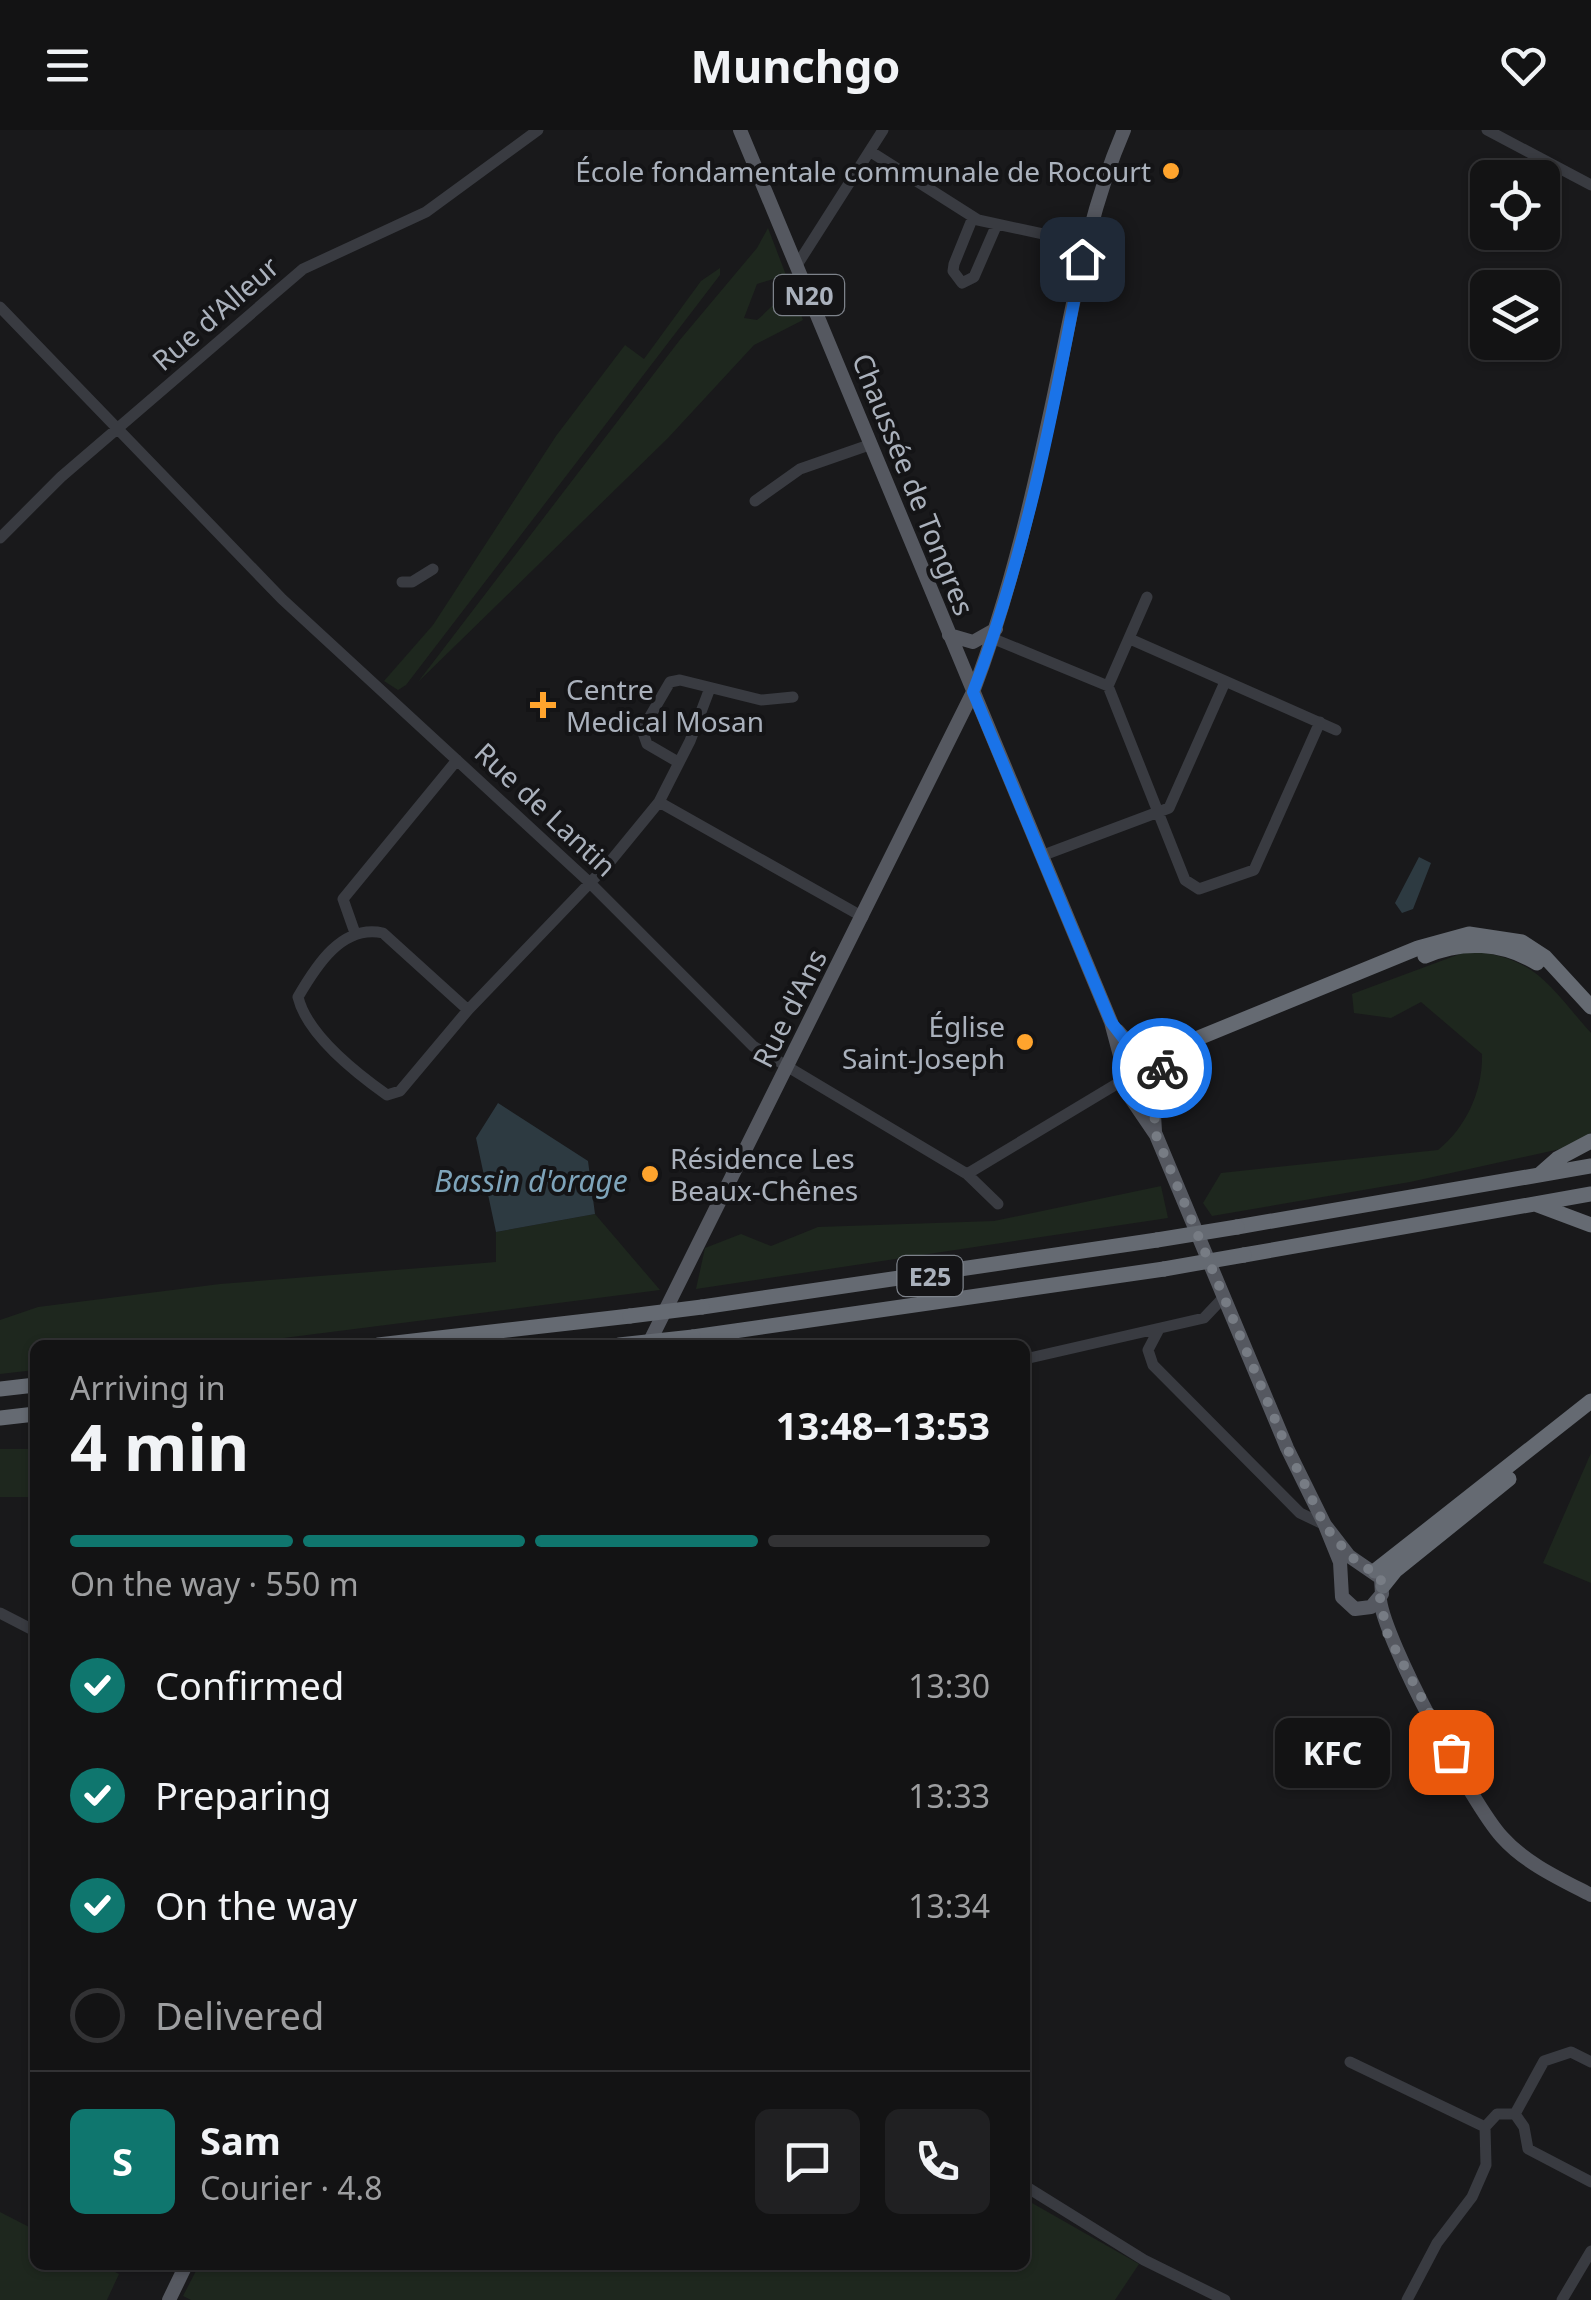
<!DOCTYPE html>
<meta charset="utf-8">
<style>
:root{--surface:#131314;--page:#202022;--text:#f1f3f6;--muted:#9d9ea0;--line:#323234;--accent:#0f766e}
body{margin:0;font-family:"Noto Sans",sans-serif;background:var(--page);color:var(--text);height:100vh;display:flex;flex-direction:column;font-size:38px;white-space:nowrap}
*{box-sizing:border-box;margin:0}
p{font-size:32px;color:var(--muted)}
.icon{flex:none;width:55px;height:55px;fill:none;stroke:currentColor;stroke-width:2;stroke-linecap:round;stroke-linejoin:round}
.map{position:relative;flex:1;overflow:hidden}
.side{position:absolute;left:30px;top:1210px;width:1000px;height:930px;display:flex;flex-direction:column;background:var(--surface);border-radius:15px;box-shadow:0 2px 8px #0004,0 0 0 2px var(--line)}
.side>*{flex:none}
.tools{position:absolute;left:1470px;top:30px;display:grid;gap:20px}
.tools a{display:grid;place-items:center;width:90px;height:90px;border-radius:15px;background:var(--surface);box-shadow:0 2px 8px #0004,0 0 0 2px var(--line);font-size:50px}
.pin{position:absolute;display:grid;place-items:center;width:85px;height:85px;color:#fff;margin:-42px;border-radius:20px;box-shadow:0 5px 15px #0006}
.courier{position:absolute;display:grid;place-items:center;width:100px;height:100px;margin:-50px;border:8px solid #1a73e8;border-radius:50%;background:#fff;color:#222;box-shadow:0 2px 12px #0007}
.bubble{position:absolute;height:70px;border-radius:15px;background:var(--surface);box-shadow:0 2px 8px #0004,0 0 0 2px var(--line);font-size:32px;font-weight:700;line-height:70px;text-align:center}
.head em{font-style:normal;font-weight:700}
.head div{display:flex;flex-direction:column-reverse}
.head{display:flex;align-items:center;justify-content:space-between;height:170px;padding:0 40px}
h1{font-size:65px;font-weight:700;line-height:75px}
.bar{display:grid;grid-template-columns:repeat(4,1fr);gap:15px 10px;align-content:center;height:120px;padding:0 40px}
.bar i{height:12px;border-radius:8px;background:var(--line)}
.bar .selected{background:var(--accent)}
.bar p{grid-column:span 4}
.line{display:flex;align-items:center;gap:25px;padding:0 40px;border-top:2px solid var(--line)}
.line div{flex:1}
.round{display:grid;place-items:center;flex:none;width:105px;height:105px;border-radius:15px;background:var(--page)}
ol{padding:0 40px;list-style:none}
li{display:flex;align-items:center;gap:30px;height:110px}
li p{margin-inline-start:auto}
li .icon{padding:10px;border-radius:50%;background:var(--accent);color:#fff;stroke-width:4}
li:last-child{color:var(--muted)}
li i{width:55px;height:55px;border:5px solid var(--line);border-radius:50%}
header{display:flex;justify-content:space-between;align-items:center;height:130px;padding:0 40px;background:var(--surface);font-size:45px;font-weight:700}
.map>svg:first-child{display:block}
</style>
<header><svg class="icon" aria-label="menu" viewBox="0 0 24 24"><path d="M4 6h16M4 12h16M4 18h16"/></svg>Munchgo<svg class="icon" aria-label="heart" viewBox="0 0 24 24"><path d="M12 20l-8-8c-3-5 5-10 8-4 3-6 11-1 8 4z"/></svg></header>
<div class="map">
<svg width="1591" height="2170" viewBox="0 0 1591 2170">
<rect width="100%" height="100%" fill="#19191b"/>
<path fill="#1e271e" d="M768 98 786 145 757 154 744 188 757 190C770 180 777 166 795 169L803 190 754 215 668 308 418 552 679 211 757 118Z
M720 138V145L406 555 398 560 384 551 433 495 556 306 625 215 644 229 701 151Z
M1468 821C1537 827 1548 855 1591 903V1002L1583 1014 1410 1052 1212 1086 1203 1073 1221 1043 1438 1020C1466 998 1483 961 1482 924L1421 872 1391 888 1354 883 1352 864Z
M1161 1056 1168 1088 696 1159 705 1118 741 1104 771 1116 818 1097 994 1091Z
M595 1084 660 1160 229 1215H35V1240L0 1244V1190L38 1177 220 1154 496 1132V1102Z
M0 1319H35V1367H0Z
M1591 1323V1453L1543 1433Z
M1025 2069 1139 2134 1115 2170H191L183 2166 199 2135H1025Z
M0 2082 35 2100V2135H102L119 2144 107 2170H0Z"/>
<path fill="#2d3a41" d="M1419 727 1431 733 1413 779 1402 783 1395 773Z
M498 973 588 1031 595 1084 496 1102 476 1008Z"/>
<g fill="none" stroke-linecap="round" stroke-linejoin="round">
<path stroke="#393b41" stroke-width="11" d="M1487 0 1591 55
M871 22 978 90 1085 113
M973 87 954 134 953 141 962 153 974 147 997 94
M797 135 883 0
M0 177 282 469 589 752 753 916 967 1044 998 1074
M755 371 800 339 869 315
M0 408 61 347 303 139 426 82 538 0
M402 452H412L433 439
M1147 467 1108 556 1185 750 1199 759 1254 740 1320 592
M994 509 1108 556
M1130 509 1336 600
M678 632 647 614 642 600 670 552 680 550 761 570 793 567
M659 672 863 787
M1041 726 1169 678 1225 552
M355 803 343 769 457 630
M468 880 383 803C342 794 316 836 298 867 307 905 356 943 387 965L400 961 468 880 609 733 659 672 690 611 710 558
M967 1044 1120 952
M1159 1199 1148 1220 1153 1235 1300 1383 1325 1395
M1025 1229 1204 1188 1222 1169
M0 1483 35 1501
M1350 1932 1485 1997
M1515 1984 1544 1931 1571 1922 1591 1932
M1025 2056 1144 2130 1225 2170
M1407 2170 1437 2113 1472 2067 1486 2035 1485 1997 1497 1984H1515L1524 1997 1528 2019 1591 2052
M1562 2170 1591 2121"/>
<path stroke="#555860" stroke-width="14" d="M740 0 1111 892 1123 937 1120 952 1156 1005 1287 1318 1325 1395 1340 1432 1342 1467 1355 1479 1371 1477 1382 1464 1381 1448 1349 1426 1325 1395
M949 505 973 512 996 499
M1118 901C1133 922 1185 936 1153 967L1155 1002
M648 1215 973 562C1011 462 1035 356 1057 251 1075 165 1089 81 1124 0
M1380 1470C1385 1511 1472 1674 1502 1707 1525 1733 1560 1749 1591 1765
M169 2170 186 2135"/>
<path stroke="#656a72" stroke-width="15" d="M1425 826C1463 810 1502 812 1537 833
M1152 927 1418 818 1469 804 1522 812 1545 827 1591 877
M1164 945 1176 930 1196 920
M1540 1044 1557 1029 1591 1011
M1535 1074 1591 1095
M1237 1097 1591 1036
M1244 1125 1591 1064
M702 1177 1157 1110
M693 1207 1164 1139
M378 1215 630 1186
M0 1259 35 1255
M0 1288 35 1284
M1375 1441 1591 1271
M1383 1456 1395 1441 1509 1349"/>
<path stroke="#656a72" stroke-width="15" d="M1157 1110 1237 1097
M1164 1139 1244 1125
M630 1186 702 1177
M619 1215 693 1207"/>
</g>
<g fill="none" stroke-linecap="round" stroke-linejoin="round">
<path stroke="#777c84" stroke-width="10" stroke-dasharray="0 18" d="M1162 938 1164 950 1153 967 1156 1005 1287 1318 1325 1396 1350 1426 1381 1448 1380 1470 1388 1506 1451 1622"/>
<path stroke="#1a73e8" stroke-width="12" d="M1082 129C1055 274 1026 425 973 562L1111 892 1131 918 1162 938"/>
</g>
<g fill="#ffa42d" stroke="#141416" stroke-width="4">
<circle cx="1171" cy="41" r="10"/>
<path d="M538 560h10v10h10v10h-10v10h-10v-10h-10v-10h10z"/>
<circle cx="1025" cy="912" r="10"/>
<circle cx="650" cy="1044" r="10"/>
</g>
<g text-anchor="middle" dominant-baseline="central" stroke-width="8" stroke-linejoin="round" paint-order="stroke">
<g fill="#141416" stroke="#7d828a" stroke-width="2.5">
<rect x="774" y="145" width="70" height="40" rx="8"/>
<rect x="897.5" y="1126" width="65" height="40" rx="8"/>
</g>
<g font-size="25" font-weight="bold" fill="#aab1bc">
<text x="809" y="165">N20</text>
<text x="930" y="1146">E25</text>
</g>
<g font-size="28" fill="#aab1bc" stroke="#141416" text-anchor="end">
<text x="1151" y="41">École fondamentale communale de Rocourt</text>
<text x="566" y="559" text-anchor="start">Centre<tspan x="566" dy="32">Medical Mosan</tspan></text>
<text x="1005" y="896">Église<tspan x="1005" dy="32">Saint-Joseph</tspan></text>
<text x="670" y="1028" text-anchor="start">Résidence Les<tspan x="670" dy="32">Beaux-Chênes</tspan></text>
</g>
<g font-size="28" fill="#aab1bc" stroke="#141416">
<text transform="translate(215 183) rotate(-41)">Rue d'Alleur</text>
<text transform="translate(914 354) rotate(68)">Chaussée de Tongres</text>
<text transform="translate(546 679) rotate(43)">Rue de Lantin</text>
<text transform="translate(789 878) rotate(-63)">Rue d'Ans</text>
</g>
<g font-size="30" font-style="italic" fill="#7ea4ba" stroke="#141416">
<text x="531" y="1050">Bassin d'orage</text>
</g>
</g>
</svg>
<div class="tools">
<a><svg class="icon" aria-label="locate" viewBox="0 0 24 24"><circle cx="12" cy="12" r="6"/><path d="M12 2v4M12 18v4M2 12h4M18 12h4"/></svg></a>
<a><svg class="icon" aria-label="layers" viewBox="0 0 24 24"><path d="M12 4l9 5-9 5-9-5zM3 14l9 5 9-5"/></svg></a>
</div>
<div class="pin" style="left:1451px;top:1622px;background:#ea580c"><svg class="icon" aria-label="bag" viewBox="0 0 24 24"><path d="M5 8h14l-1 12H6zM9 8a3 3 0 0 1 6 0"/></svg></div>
<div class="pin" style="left:1082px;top:129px;background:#1f2937"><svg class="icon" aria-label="home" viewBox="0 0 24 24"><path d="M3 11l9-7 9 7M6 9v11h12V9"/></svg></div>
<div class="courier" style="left:1162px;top:938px"><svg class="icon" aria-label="bike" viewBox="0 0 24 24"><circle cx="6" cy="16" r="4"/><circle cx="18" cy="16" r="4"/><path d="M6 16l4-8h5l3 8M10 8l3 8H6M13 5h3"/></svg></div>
<div class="bubble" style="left:1275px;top:1588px;width:115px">KFC</div>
<section class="side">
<div class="head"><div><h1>4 min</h1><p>Arriving in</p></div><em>13:48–13:53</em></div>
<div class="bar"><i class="selected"></i><i class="selected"></i><i class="selected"></i><i></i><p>On the way · 550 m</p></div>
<ol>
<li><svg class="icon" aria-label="check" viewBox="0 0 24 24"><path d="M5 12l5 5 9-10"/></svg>Confirmed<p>13:30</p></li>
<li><svg class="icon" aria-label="check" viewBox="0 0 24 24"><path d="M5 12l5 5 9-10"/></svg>Preparing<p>13:33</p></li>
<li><svg class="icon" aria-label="check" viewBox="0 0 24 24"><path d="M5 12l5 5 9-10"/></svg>On the way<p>13:34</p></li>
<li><i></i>Delivered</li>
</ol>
<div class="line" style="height:180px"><b class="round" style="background:var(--accent);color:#fff">S</b><div><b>Sam</b><p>Courier · 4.8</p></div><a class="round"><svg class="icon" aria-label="chat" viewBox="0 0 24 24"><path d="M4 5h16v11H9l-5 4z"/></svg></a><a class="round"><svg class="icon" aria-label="phone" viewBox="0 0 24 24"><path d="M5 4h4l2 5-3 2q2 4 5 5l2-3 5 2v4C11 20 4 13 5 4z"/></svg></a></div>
</section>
</div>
